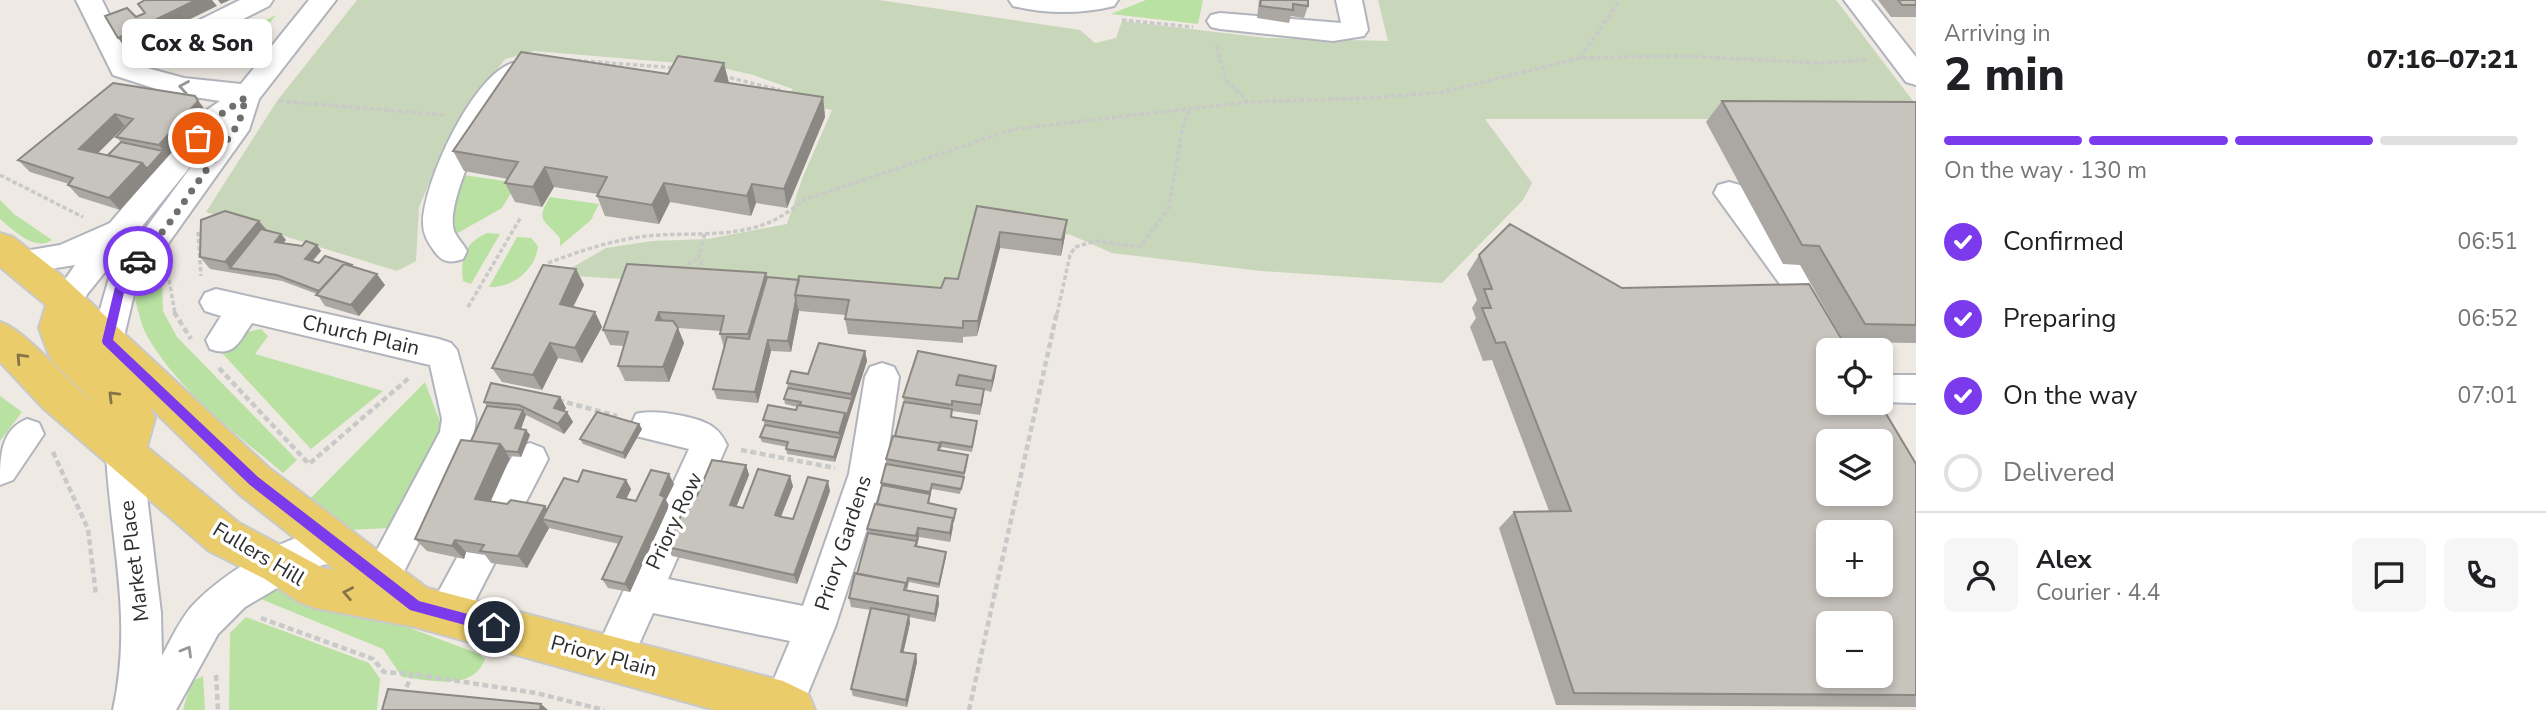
<!DOCTYPE html>
<meta charset="utf-8">
<style>
:root{--surface:#fff;--page:#f6f6f6;--text:#202124;--muted:#757577;--line:#e0e0e0;--accent:#7c3aed}
body{margin:0;font-family:"Nunito Sans",sans-serif;background:var(--page);color:var(--text);height:100vh;display:flex;flex-direction:column;font-size:26px;white-space:nowrap}
*{box-sizing:border-box;margin:0}
p{font-size:23px;color:var(--muted)}
.icon{flex:none;width:38px;height:38px;fill:none;stroke:currentColor;stroke-width:2;stroke-linecap:round;stroke-linejoin:round}
.map{position:relative;flex:1;overflow:hidden}
.side{display:flex;flex-direction:column;background:var(--surface);width:630px}
.side>*{flex:none}
.fabs{position:absolute;left:1816px;top:338px;display:grid;gap:14px}
.fabs a{display:grid;place-items:center;width:77px;height:77px;border-radius:10px;background:var(--surface);box-shadow:0 4px 10px #0003;font-size:35px}
.pin{position:absolute;display:grid;place-items:center;width:60px;height:60px;color:#fff;margin:-30px;border:4px solid #fff;border-radius:50%;box-shadow:0 2px 7px #0007}
.courier{position:absolute;display:grid;place-items:center;width:70px;height:70px;margin:-35px;border:5px solid #7c3aed;border-radius:50%;background:#fff;color:#222;box-shadow:0 2px 9px #0007}
.bubble{position:absolute;height:49px;border-radius:10px;background:var(--surface);box-shadow:0 4px 10px #0003;font-size:23px;font-weight:800;line-height:49px;text-align:center}
.overview em{font-style:normal;font-weight:800}
.overview div{display:flex;flex-direction:column-reverse}
.overview{display:flex;align-items:center;justify-content:space-between;height:119px;padding:0 28px}
h1{font-size:46px;font-weight:800;line-height:52px}
.bar{display:grid;grid-template-columns:repeat(4,1fr);gap:10px 7px;align-content:center;height:84px;padding:0 28px}
.bar i{height:9px;border-radius:5px;background:var(--line)}
.bar .current{background:var(--accent)}
.bar p{grid-column:span 4}
.line{display:flex;align-items:center;gap:18px;padding:0 28px;border-top:2px solid var(--line)}
.line div{flex:1}
.round{display:grid;place-items:center;flex:none;width:74px;height:74px;border-radius:10px;background:var(--page)}
ol{padding:0 28px;list-style:none}
li{display:flex;align-items:center;gap:21px;height:77px}
li p{margin-inline-start:auto}
li .icon{padding:7px;border-radius:50%;background:var(--accent);color:#fff;stroke-width:4}
li:last-child{color:var(--muted)}
li i{width:38px;height:38px;border:4px solid var(--line);border-radius:50%}
main{display:flex;flex:1;min-height:0}
.map>svg:first-child{display:block}
</style>
<main>
<div class="map">
<svg width="1916" height="710" viewBox="0 0 1916 710">
<rect width="100%" height="100%" fill="#eee9e2"/>
<path fill="#b8e1a2" d="M1146 0H1203L1198 24 1111 14Z
M276 15 237 64 189 58Z
M464 175 517 183 502 208 456 234 450 233 453 190Z
M550 197 599 204 591 220 560 246V238C544 219 535 221 550 197Z
M0 200 14 214 52 240C35 252 13 230 0 219Z
M487 233 500 234 471 284 463 281C460 257 465 243 487 233Z
M517 237 531 238 538 246C536 269 513 288 489 287Z
M148 271 162 281 163 311 177 337 297 460 283 473C235 433 179 391 147 336 141 325 139 312 135 300Z
M261 329 268 336 255 354 383 391 311 449 210 340Z
M425 382 445 435 401 517 389 528 348 530 307 502Z
M0 396 22 412 0 441Z
M282 580 479 654 485 659C473 692 430 680 402 677L383 649 256 597Z
M246 617 369 663 380 679 377 710H229L230 633Z
M203 676 205 710H183L191 682Z"/>
<path fill="#c8d7ba" d="M357 0H879L1080 30 1095 43 1116 38 1122 21 1267 38 1388 41 1378 0H1836L1916 105 1751 119H1485L1532 183 1523 200 1442 283 1261 271 1112 253 1071 235 975 220 956 295 769 288 559 275 606 248 652 241 708 239 787 224 802 179 832 110 782 100 793 89 753 75 715 66 534 51 505 59 462 115 446 144 419 207 416 261 397 271 206 212 277 101Z"/>
<g fill="none" stroke-linecap="round" stroke-linejoin="round">
<g stroke="#b2b4bd" stroke-width="4">
<path id="minor" d="M76 0H102L129 55 240 0H273L269 6 147 68 184 78 241 84 309 0H336L259 99 249 130 135 290 123 341 119 350 107 354 95 350 91 341 109 278 199 156 88 293 76 312 65 316 54 312 49 303 75 265 18 274 7 270 2 262 7 254 60 245 110 223 204 112 220 101 169 93 113 75Z
M1009 0H1118L1114 6C1082 14 1045 14 1013 6Z
M1336 0H1362L1368 30 1364 36 1333 41 1220 29 1211 27 1207 21 1211 15 1220 13 1341 23Z
M1844 0H1871L1916 57V85L1906 82Z
M513 63 523 66 527 72C519 84 506 93 498 105 483 126 443 210 455 233 458 239 464 245 467 251L463 259C451 263 443 263 435 252 428 243 423 234 423 223 423 183 473 74 513 63Z
M1729 182 1740 185 1812 280 1854 350H1829V361L1825 360 1790 298 1714 193 1718 185Z
M216 289 439 339 451 343 457 350 476 419 474 434 394 591 381 596 368 591 362 578 440 432 442 419 430 365 252 323C239 341 235 358 210 349L206 340 221 316 205 311 200 302 205 293Z
M882 363 894 367 899 377 885 474 835 627 801 710H765L763 705 790 641 653 613 627 671 613 677 599 671 593 657 689 449 636 436 631 425 636 414C652 409 698 416 713 427 720 432 723 437 727 445L668 579 803 606 849 474 865 377 870 367Z
M1881 375H1916V403L1879 402H1881Z
M27 419 39 423 44 434 13 480 0 485C0 457 0 430 27 419Z
M124 439 137 443 142 454 161 613 162 656C171 640 180 619 193 605 223 573 307 517 352 534L358 546 352 558 311 568 245 607 218 634 176 710H113C133 619 111 545 106 454L111 443Z
M530 443 543 448 548 459 461 628 447 634 433 628 428 615 433 602 506 467 517 448Z"/>
</g>
<g stroke="#c9c9c9" stroke-width="4">
<path id="major" d="M0 233 13 237 60 274 269 468 427 588 783 681 808 693 815 710H715L415 627 315 608 299 602 265 579 209 551 43 408 0 362V322C26 330 70 384 95 404L52 361 47 350 39 328 46 305 0 267ZM150 407 239 494 335 570 323 568 239 523 147 447 155 418Z"/>
</g>
<path stroke="#c9c9c9" stroke-width="3.5" stroke-dasharray="4.5 2.5" stroke-linecap="butt" d="M1122 20 1193 27
M1216 46 1227 81 1247 101
M1580 58 1620 0
M570 60 677 68
M723 76 780 90
M279 101 445 115
M0 175 83 217
M198 232 201 276
M548 263C580 251 612 240 647 236 685 232 728 238 765 224 780 219 793 208 806 199L1014 129 1248 102 1371 98 1443 92 1580 58 1681 56 1820 63 1868 60
M682 269 699 257
M704 272 699 257 705 233
M168 273 175 314
M468 307 521 217
M1057 314 1070 255 1075 247 1096 241 1140 247 1169 207 1183 125 1190 109"/>
<path stroke="#c9c9c9" stroke-width="4.5" stroke-dasharray="6 3.5" stroke-linecap="butt" d="M174 312 191 339
M219 368 309 464 409 378
M558 400 617 416
M741 450 835 468
M53 452 88 529 96 595
M261 618 373 659 384 672 412 674
M216 675 218 710
M403 696 412 674 536 693 604 710
M969 710 1057 312"/>
<use href="#minor" fill="#fff" fill-rule="evenodd"/>
<use href="#major" fill="#ebcc6a" fill-rule="evenodd"/>
</g>
<path fill="#aba8a3" fill-rule="evenodd" d="M1259 0H1308V6L1304 18 1291 16 1289 23 1257 18Z
M1878 0H1916V17H1891Z
M113 83 195 96 207 113 120 210 79 197 68 185 69 184 30 172 18 160ZM125 126H126L116 137 121 142 108 155 98 153Z
M729 83 823 97 825 117 787 208 756 203 751 216 670 202 659 224 605 216 597 196 598 194 554 187 542 207 515 202 505 183 508 179 464 171 453 151Z
M1722 101 1916 102V343L1844 342 1800 265 1783 264 1706 122Z
M977 206 1065 236 1061 256 1000 248 977 336 963 337V343L848 334 845 319 846 315 799 311 791 352 771 351 758 403 717 399 713 389 724 348 720 334 721 331 678 328 684 343 669 382 625 381 618 366 624 346 610 345 603 330 766 273 767 277 798 280 941 288 958 279Z
M259 221 267 230 281 234 286 240 283 243 302 246 317 245 321 251 313 261 319 263 352 265 353 267 385 285 359 316 325 306 317 294 282 281 210 269 200 257Z
M1479 255 1916 464V707L1556 705 1499 528 1514 512 1549 511 1492 360 1483 361 1470 327 1476 318 1472 308 1477 300 1467 274Z
M576 269 584 285 573 307 595 312 602 327 582 363 558 358 542 390 502 382 492 368Z
M865 351 867 361 835 462 787 454 786 449 787 447 762 442 760 437 765 425 763 420 796 410 797 407 785 404 784 399 788 388 787 383Z
M918 351 996 366 995 376 991 392 984 390 983 399 980 415 952 411 951 417 977 426 972 452 941 447 940 451 968 455 967 465 960 494 932 489 930 497 929 503 956 509 950 542 919 537 917 547 946 556 939 588 909 582 907 591 938 596 939 604 935 622 909 617 910 623 903 652 916 654 917 662 907 707 853 696 851 689 871 610 851 607 849 598 857 574 868 533 867 529 877 504 882 485 886 464V459L895 436 904 402 903 397Z
M560 397 566 408 564 411 567 412 573 422 564 434 526 415 521 429 526 430 530 435 521 457 509 456 510 458 490 501 507 504 545 506 547 509 578 482 626 480 631 489 626 499 636 501 674 484 666 500 669 506 630 592 608 588 602 579 619 544 549 528 527 568 491 563 485 555 466 552 464 559 427 551 415 539 471 441 487 406 484 402Z
M639 424 642 429 625 459 583 444 580 439Z
M746 465 749 475 736 507 743 508 793 486 781 517 793 519 830 491 797 584 672 556 667 547Z"/>
<path fill="#8b8884" d="M196 0H212L217 6 127 50 118 38Z
M218 0H230L221 4Z
M724 63 729 83 715 81Z
M195 96 207 113 120 210 109 198 142 163 163 151 159 145Z
M823 97 825 117 787 208 784 189Z
M115 114 125 126 90 161 79 149Z
M545 167 554 187 542 207 533 187Z
M664 183 670 202 659 224 652 205Z
M752 184 756 203 751 216 747 196Z
M1067 220 1065 236 1061 256 1062 240Z
M259 221 268 232 230 268 225 262Z
M1000 232V248L977 336 978 321Z
M281 234 286 240 279 248 275 242Z
M317 245 321 251 309 264 305 259Z
M576 269 584 285 567 319 560 304Z
M766 273 769 288 752 349 748 334Z
M377 274 385 285 359 316 351 305Z
M796 300 799 311 791 352 788 341Z
M595 312 602 327 582 363 575 348Z
M659 312 665 327 656 320Z
M678 328 684 343 669 382 663 367Z
M768 340 771 351 758 403 755 392Z
M550 343 558 358 542 390 533 375Z
M865 351 867 361 847 423 846 418 852 399 851 394Z
M996 366 995 376 991 392 992 381Z
M984 389 983 399 980 415 981 405Z
M560 397 566 408 560 418 554 408Z
M523 410 526 415 519 434 515 428Z
M567 412 573 422 564 434 558 424Z
M845 413 847 423 841 443 839 433Z
M639 424 642 429 625 459 623 453Z
M526 430 530 435 521 457 518 452Z
M840 438 841 443 835 462 834 457Z
M500 444 510 458 486 512 475 499Z
M746 465 749 475 733 515 730 505Z
M669 474 674 484 666 500 669 506 630 592 625 584 660 495Z
M790 476 793 486 778 524 775 515Z
M626 480 631 489 623 506 617 497Z
M828 481 830 491 797 584 794 575Z
M545 506 554 519H542L549 528 527 568 518 556Z
M953 518V527L950 542V533Z
M918 528 919 537 915 551V546Z
M455 540 466 552 464 559 452 546Z
M946 552V556L939 588V584Z
M938 596 939 604 935 622V614Z
M909 615 910 623 902 659 901 652Z
M916 654 917 662 907 707 906 700Z
M541 704 548 710H540Z"/>
<path fill="#c7c3bd" stroke="#8b8884" stroke-width="2" fill-rule="evenodd" d="M145 0H196L118 38 105 16 127 8 136 17 145 13 138 4Z
M1261 0H1308V6L1293 4V10L1260 6Z
M1898 0H1916V5H1902Z
M521 52 668 74 678 56 724 63 715 81 823 97 784 189 752 184 747 196 664 183 652 205 597 196 607 177 545 167 533 187 505 183 518 162 453 151Z
M113 83 195 96 198 101 159 145 116 137 133 119 115 114 79 149 142 163 109 198 68 185 73 178 18 160Z
M1722 101 1916 102V325L1865 324 1819 246 1802 245Z
M121 142 163 151 147 169 142 163 108 155Z
M977 206 1067 220 1062 240 1000 232 978 321H963V328L845 319 849 300 795 295 799 276 941 288 945 278 958 279Z
M225 211 259 221 225 262 200 257 201 220Z
M1510 224 1622 288 1809 284 1848 350H1829V402H1879L1916 464V695L1574 693 1514 512 1571 511 1505 342 1496 343 1482 308H1491L1484 289H1492L1479 255ZM1829 441H1881V494H1829ZM1829 532H1881V584H1829ZM1829 623H1881V676H1829Z
M261 229 281 234 275 242 302 246 306 241 317 245 305 259 319 263 325 256 352 265 351 266 344 264 319 291 277 275 230 268Z
M344 264 377 274 351 305 316 295Z
M627 264 766 273 748 334H720L724 316 659 312 656 320 673 321 678 328 663 367 618 366 628 332 603 330Z
M543 265 576 269 560 304 595 312 575 348 550 343 533 375 492 368Z
M767 277 799 280 795 295 796 300 788 341 768 340 755 392 713 389 727 337 749 339Z
M819 343 865 351 851 394 787 383 791 371 808 374Z
M918 351 996 366 992 381 959 375 956 385 984 389 981 405 952 401V405L903 397Z
M491 383 560 397 554 408 567 412 558 424 519 405 484 402Z
M788 388 852 399 846 418 845 413 800 405 801 402 784 399Z
M904 402 952 409 951 417 977 421 972 447 941 442 940 448V443L895 436Z
M768 405 796 410 798 405 845 413 839 433 763 420Z
M487 406 523 410 515 428 526 430 518 452 505 451 500 444 471 441Z
M597 412 639 424 623 453 580 439Z
M765 425 840 438 834 457 786 449 788 442 760 437Z
M893 436 940 443 938 450 968 455 964 473 886 459Z
M461 440 500 444 475 499 507 504 511 500 545 506 518 556 480 551 484 545 455 540 452 546 415 539Z
M712 460 746 465 730 505 734 506 743 508 758 469 790 476 775 515 782 517 793 519 808 477 828 481 794 575 667 547 690 495 697 496Z
M886 464 964 477 961 489 932 484 930 492 881 483Z
M583 470 626 480 617 497 636 501 651 470 669 474 660 495 665 497 625 584 602 579 622 537 542 519 564 478 578 482Z
M882 485 930 494 928 503 956 509 953 522V518L877 504Z
M875 504 953 518 950 533 918 528 916 536 867 529Z
M868 533 917 541 915 546 946 552 939 584 908 578 906 587V583L857 574Z
M855 573 906 583 904 590 938 596 935 614 849 598Z
M871 608 909 615 901 652 916 654 906 700 851 689Z
M388 689 541 704 540 710H382Z"/>
<defs><path id="oneway-chevron" d="M-2-3.5L2.5 0L-2 3.5" fill="none" stroke-width="1.6" stroke-linecap="round" stroke-linejoin="round" transform="scale(1.75)"/></defs>
<g stroke="#969696">
<use href="#oneway-chevron" transform="translate(184 87) rotate(-170)"/>
<use href="#oneway-chevron" transform="translate(187 651) rotate(-60)"/>
</g>
<g stroke="#837549">
<use href="#oneway-chevron" transform="translate(21 358) rotate(-133)"/>
<use href="#oneway-chevron" transform="translate(113 396) rotate(-135)"/>
<use href="#oneway-chevron" transform="translate(348 593) rotate(-169)"/>
</g>
<path fill="#7c3aed" d="M138 257 143 261 125 288 113 340 258 477 419 601 494 621 501 627 499 632 494 633 410 610 250 485 103 344 102 341 115 287 134 258Z"/>
<g fill="none" stroke-linecap="round" stroke-linejoin="round">
<path stroke="#716f6d" stroke-width="7" stroke-dasharray="0 12.6" d="M138 261 168 225 239 123 246 97 214 119 198 138"/>
</g>
<g text-anchor="middle" dominant-baseline="central" stroke-width="7" stroke-linejoin="round" paint-order="stroke">
<g font-size="21" fill="#2e2e2e" stroke="#fff">
<text transform="translate(361 335) rotate(13)">Church Plain</text>
<text transform="translate(674 521) rotate(-65)">Priory Row</text>
<text transform="translate(843 543) rotate(-72)">Priory Gardens</text>
<text transform="translate(259 554) rotate(31)">Fullers Hill</text>
<text transform="translate(134 561) rotate(-97)">Market Place</text>
<text transform="translate(604 656) rotate(15)">Priory Plain</text>
</g>
</g>
</svg>
<div class="fabs">
<a><svg class="icon" aria-label="locate" viewBox="0 0 24 24"><circle cx="12" cy="12" r="6"/><path d="M12 2v4M12 18v4M2 12h4M18 12h4"/></svg></a>
<a><svg class="icon" aria-label="layers" viewBox="0 0 24 24"><path d="M12 4l9 5-9 5-9-5zM3 14l9 5 9-5"/></svg></a>
<a>+</a>
<a>−</a>
</div>
<div class="pin" style="left:198px;top:138px;background:#ea580c"><svg class="icon" aria-label="bag" viewBox="0 0 24 24"><path d="M5 8h14l-1 12H6zM9 8a3 3 0 0 1 6 0"/></svg></div>
<div class="pin" style="left:494px;top:627px;background:#1f2937"><svg class="icon" aria-label="home" viewBox="0 0 24 24"><path d="M3 11l9-7 9 7M6 9v11h12V9"/></svg></div>
<div class="courier" style="left:138px;top:261px"><svg class="icon" aria-label="car" viewBox="0 0 24 24"><path d="M5 17H2v-5l4-1 3-4h7l3 4 3 1v5h-3M9 17h6M6 11h13"/><circle cx="7" cy="17" r="2"/><circle cx="17" cy="17" r="2"/></svg></div>
<div class="bubble" style="left:122px;top:19px;width:150px">Cox &amp; Son</div>
</div>
<section class="side">
<div class="overview"><div><h1>2 min</h1><p>Arriving in</p></div><em>07:16–07:21</em></div>
<div class="bar"><i class="current"></i><i class="current"></i><i class="current"></i><i></i><p>On the way · 130 m</p></div>
<ol>
<li><svg class="icon" aria-label="check" viewBox="0 0 24 24"><path d="M5 12l5 5 9-10"/></svg>Confirmed<p>06:51</p></li>
<li><svg class="icon" aria-label="check" viewBox="0 0 24 24"><path d="M5 12l5 5 9-10"/></svg>Preparing<p>06:52</p></li>
<li><svg class="icon" aria-label="check" viewBox="0 0 24 24"><path d="M5 12l5 5 9-10"/></svg>On the way<p>07:01</p></li>
<li><i></i>Delivered</li>
</ol>
<div class="line" style="height:126px"><a class="round"><svg class="icon" aria-label="person" viewBox="0 0 24 24"><circle cx="12" cy="8" r="4"/><path d="M4 21q1-7 8-7t8 7"/></svg></a><div><b>Alex</b><p>Courier · 4.4</p></div><a class="round"><svg class="icon" aria-label="chat" viewBox="0 0 24 24"><path d="M4 5h16v11H9l-5 4z"/></svg></a><a class="round"><svg class="icon" aria-label="phone" viewBox="0 0 24 24"><path d="M5 4h4l2 5-3 2q2 4 5 5l2-3 5 2v4C11 20 4 13 5 4z"/></svg></a></div>
</section>
</main>
